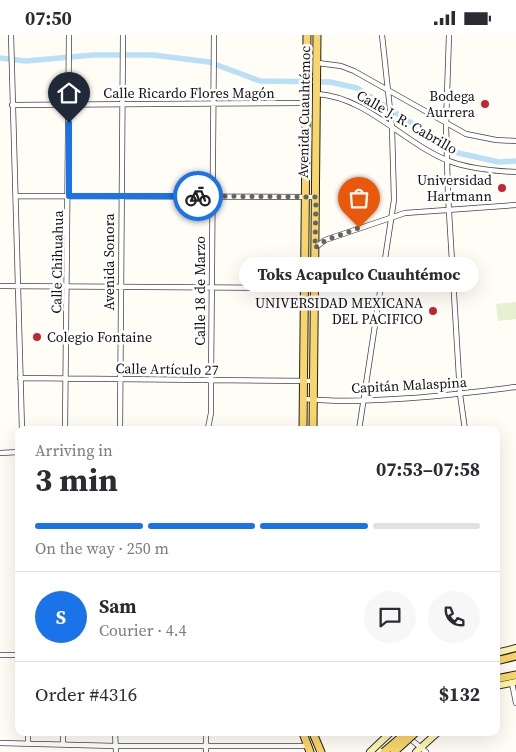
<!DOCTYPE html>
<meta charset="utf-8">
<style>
:root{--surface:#fff;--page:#f7f7f7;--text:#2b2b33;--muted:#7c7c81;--line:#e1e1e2;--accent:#1a73e8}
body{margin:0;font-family:"Source Serif 4",serif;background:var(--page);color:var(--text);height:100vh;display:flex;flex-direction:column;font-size:19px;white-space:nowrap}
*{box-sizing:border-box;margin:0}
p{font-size:16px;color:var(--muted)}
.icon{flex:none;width:28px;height:28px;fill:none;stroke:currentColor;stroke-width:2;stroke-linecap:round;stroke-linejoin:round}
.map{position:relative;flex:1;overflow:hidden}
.drawer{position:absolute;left:15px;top:391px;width:485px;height:310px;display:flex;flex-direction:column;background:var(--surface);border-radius:10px;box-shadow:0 5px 20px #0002}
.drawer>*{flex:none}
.pin{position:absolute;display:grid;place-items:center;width:42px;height:42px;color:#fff;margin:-51px -21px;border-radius:50% 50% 50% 0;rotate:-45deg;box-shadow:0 0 5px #0007}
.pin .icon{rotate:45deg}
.courier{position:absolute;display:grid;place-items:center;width:50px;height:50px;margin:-25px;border:4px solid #1a73e8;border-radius:50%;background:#fff;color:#222;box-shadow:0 1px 6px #0007}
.bubble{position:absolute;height:35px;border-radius:18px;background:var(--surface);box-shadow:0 5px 20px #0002;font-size:16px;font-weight:700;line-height:35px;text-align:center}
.overview em{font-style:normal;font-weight:700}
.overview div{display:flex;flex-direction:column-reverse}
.overview{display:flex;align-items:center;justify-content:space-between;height:85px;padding:0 20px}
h1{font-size:32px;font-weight:700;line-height:38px}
.bar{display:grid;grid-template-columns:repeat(4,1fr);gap:8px 5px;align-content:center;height:60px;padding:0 20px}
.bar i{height:6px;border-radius:4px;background:var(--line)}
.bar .selected{background:var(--accent)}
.bar p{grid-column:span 4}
.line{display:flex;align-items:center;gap:12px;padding:0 20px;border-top:1px solid var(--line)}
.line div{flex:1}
.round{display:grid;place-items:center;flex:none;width:52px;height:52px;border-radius:26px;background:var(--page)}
.status{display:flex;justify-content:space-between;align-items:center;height:35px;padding:0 25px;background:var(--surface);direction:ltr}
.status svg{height:14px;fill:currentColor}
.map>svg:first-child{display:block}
</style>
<div class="status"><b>07:50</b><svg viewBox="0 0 49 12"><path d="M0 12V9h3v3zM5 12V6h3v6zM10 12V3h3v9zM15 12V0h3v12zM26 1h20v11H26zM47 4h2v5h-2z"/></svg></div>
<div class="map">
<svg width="516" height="717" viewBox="0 0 516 717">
<rect width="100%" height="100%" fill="#fffdf5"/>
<path fill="#e6f2cf" d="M516 267V284L498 286 496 269Z"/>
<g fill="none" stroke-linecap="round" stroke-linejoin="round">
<path stroke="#b9e0f7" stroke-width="5.5" d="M0 23 26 26 93 20H153L209 27 260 46 330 47 357 53 458 118 499 127 516 126"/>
<g stroke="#444" stroke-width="6">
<path id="street" d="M11 0 22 395
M449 0 446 90 448 160 460 359 465 395
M318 28 341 31 354 36 466 99 496 105 516 106
M317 59C367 62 403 108 449 126 470 134 493 136 516 137
M12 70 306 68
M16 161 316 162
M315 213 325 205 405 178 516 170
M0 251 304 253 315 247
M20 343 313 346
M304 364C369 370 450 360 516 352
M208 393 211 378V345L214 0
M65 395 69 0
M120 395 123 0
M359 395 394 165 392 93 382 0
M0 418 19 417
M0 620H19
M512 648 516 668
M28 698V708
M115 698 116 717
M408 702 426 717
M0 708 116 711H307
M63 708V698
M206 717V698"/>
</g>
<g stroke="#333" stroke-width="8">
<path id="secondary" d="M496 618 516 613
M496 651 516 647
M370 717 390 698
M416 717 437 698"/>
</g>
<g stroke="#222" stroke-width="9">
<path id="primary" d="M303 395 307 0
M313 395 317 0
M496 626 516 621
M496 644 516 640
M303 698 310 717
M313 698 321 717"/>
</g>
<use href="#street" stroke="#fff" stroke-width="4.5"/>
<use href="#secondary" stroke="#fff6b0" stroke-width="6"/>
<use href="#primary" stroke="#f9d66b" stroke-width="7"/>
<g stroke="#222" stroke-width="9" stroke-linecap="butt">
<path id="primary-bridge" d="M384 717 406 698
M394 717 415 698"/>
</g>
<use href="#primary-bridge" stroke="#f9d66b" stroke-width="7"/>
</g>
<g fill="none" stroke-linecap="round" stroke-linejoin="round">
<path stroke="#646461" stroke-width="5" stroke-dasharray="0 9" d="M198 161 316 162 315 213 326 205 359 193"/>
<path stroke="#1a73e8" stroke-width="6" d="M69 88V161H198"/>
</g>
<g fill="#c4262e" stroke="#fff" stroke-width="2">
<circle cx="485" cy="69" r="5"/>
<circle cx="502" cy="153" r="5"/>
<circle cx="433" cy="276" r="5"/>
<circle cx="37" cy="302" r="5"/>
</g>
<g text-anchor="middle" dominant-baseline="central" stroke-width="5" stroke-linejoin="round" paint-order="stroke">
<g font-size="14" fill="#111" stroke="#fff">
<text x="189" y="58">Calle Ricardo Flores Magón</text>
<text transform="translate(304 77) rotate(-89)">Avenida Cuauhtémoc</text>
<text transform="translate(407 87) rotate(30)">Calle J. R. Cabrillo</text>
<text transform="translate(57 227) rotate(-89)">Calle Chihuahua</text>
<text transform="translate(109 227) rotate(-90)">Avenida Sonora</text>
<text transform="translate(200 256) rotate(-90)">Calle 18 de Marzo</text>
<text transform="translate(167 334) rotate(1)">Calle Artículo 27</text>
<text transform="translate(409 350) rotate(-3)">Capitán Malaspina</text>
</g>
<g font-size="14" fill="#111" stroke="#fff" text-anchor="end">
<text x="475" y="61">Bodega<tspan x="475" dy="16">Aurrera</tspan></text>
<text x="492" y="145">Universidad<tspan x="492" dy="16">Hartmann</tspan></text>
<text x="423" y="268">UNIVERSIDAD MEXICANA<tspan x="423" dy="16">DEL PACIFICO</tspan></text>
<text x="47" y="302" text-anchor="start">Colegio Fontaine</text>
</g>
</g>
</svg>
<div class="pin" style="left:359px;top:193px;background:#ea580c"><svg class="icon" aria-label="bag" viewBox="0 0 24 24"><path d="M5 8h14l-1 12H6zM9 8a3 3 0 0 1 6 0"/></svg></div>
<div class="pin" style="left:69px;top:88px;background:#1f2937"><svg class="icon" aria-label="home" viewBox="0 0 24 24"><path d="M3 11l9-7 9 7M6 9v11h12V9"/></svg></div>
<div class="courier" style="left:198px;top:161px"><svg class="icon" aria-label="bike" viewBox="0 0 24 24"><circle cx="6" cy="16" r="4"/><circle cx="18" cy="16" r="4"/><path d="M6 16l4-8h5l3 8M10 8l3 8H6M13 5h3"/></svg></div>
<div class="bubble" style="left:239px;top:222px;width:240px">Toks Acapulco Cuauhtémoc</div>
<section class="drawer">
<div class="overview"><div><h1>3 min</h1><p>Arriving in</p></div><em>07:53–07:58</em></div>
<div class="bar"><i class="selected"></i><i class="selected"></i><i class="selected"></i><i></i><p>On the way · 250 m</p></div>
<div class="line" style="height:90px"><b class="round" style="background:var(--accent);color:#fff">S</b><div><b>Sam</b><p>Courier · 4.4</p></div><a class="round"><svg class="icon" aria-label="chat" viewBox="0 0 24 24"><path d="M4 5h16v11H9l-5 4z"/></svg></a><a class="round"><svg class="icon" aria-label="phone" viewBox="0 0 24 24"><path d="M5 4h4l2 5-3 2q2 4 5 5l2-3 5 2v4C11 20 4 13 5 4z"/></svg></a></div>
<div class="line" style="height:65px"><div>Order #4316</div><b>$132</b></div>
</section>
</div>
